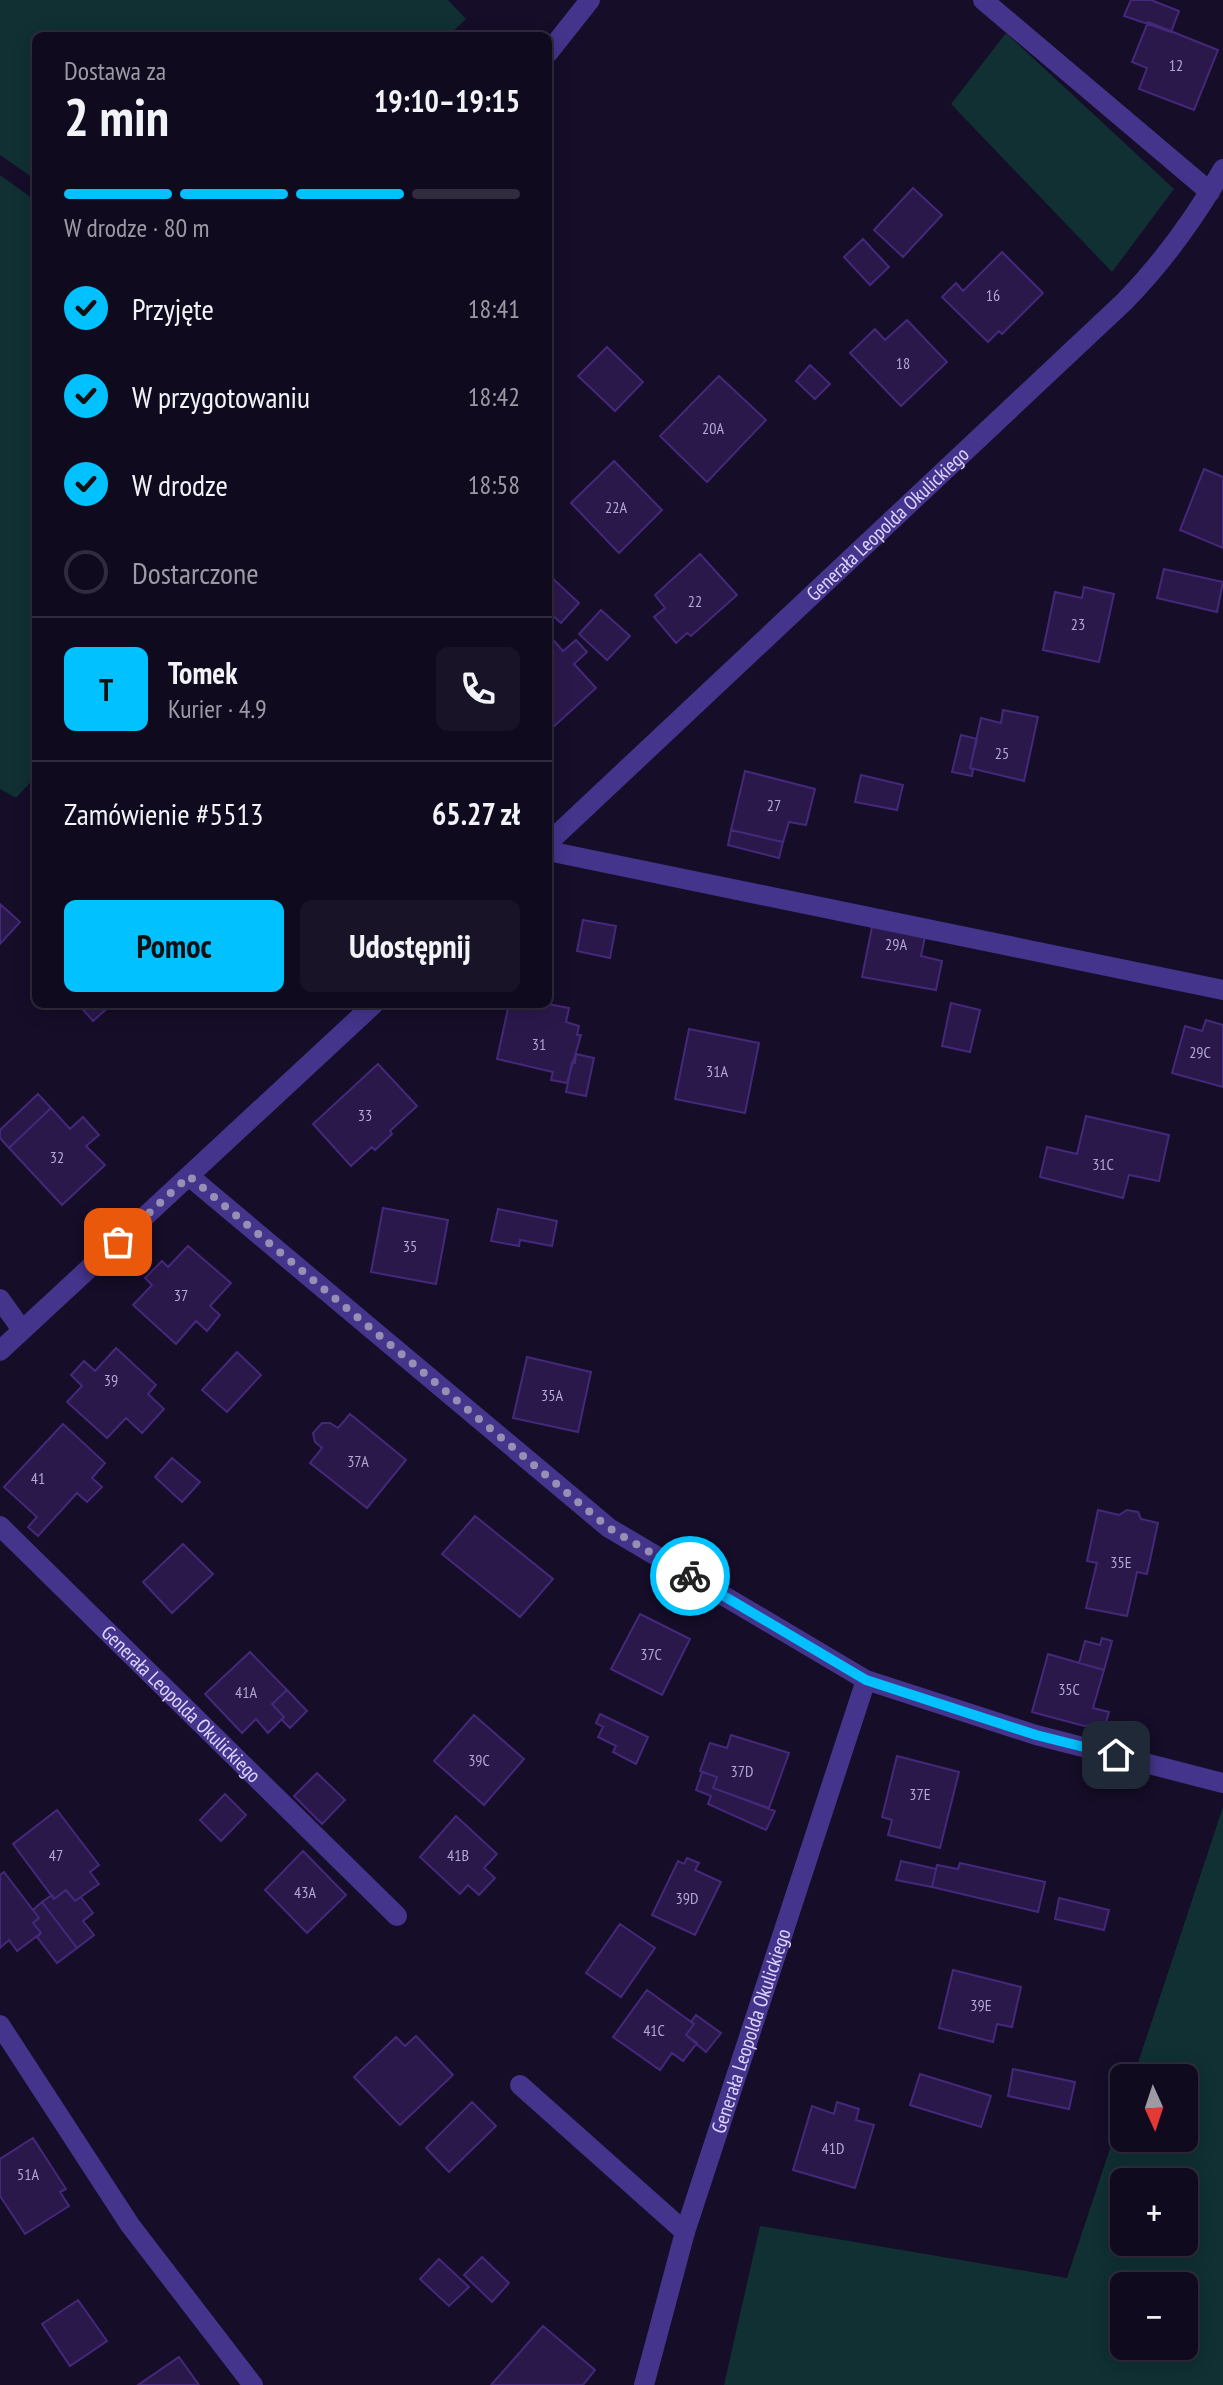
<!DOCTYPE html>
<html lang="pl">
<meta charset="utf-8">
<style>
:root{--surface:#100a1f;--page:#191328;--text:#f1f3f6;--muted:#9c9aa4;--line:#302b3d;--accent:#01c1ff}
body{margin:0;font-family:"PT Sans Narrow",sans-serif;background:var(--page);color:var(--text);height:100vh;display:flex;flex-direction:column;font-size:30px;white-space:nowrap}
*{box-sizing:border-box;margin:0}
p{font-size:26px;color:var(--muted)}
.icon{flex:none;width:44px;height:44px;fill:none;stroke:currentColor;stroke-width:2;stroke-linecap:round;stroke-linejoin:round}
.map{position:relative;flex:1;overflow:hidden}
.side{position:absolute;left:32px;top:32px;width:520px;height:976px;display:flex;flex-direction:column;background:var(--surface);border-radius:12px;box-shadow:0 4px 20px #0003,0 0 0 2px var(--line)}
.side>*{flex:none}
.needle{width:52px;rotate:177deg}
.buttons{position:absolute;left:1110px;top:2064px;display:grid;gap:16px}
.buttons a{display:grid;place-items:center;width:88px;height:88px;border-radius:12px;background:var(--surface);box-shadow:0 4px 20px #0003,0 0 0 2px var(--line);font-size:40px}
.pin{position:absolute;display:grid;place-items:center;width:68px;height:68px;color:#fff;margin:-34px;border-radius:16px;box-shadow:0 4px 12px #0006}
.courier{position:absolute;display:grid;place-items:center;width:80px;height:80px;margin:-40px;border:6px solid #01c1ff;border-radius:50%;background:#fff;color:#222;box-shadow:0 2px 10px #0007}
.summary em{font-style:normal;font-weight:800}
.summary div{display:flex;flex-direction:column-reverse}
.summary{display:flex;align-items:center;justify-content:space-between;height:136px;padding:0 32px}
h1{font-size:52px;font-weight:800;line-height:60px}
.bar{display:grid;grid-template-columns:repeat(4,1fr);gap:12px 8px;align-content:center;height:96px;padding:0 32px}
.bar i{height:10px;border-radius:6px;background:var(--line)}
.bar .selected{background:var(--accent)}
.bar p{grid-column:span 4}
.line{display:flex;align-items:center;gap:20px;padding:0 32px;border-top:2px solid var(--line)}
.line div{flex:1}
.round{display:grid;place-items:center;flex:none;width:84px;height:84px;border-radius:12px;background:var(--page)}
ol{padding:0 32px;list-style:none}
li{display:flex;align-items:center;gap:24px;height:88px}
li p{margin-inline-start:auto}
li .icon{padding:8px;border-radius:50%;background:var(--accent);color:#111;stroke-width:4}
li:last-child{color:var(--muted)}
li i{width:44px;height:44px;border:4px solid var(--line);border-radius:50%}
.cta{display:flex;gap:16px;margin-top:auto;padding:16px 32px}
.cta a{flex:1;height:92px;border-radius:12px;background:var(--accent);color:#111;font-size:32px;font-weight:800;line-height:92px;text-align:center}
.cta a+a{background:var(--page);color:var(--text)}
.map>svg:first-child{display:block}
</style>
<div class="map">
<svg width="1223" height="2385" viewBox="0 0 1223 2385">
<rect width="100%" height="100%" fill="#160d29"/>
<path fill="#103033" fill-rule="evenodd" d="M0 0H448L466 19 448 36H36V180L0 155Z
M1006 33 1174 189 1112 272 951 104Z
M0 175 36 201V776L16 798 0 789Z
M1223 1807V2385H724L760 2226 1067 2278 1124 2106V2138H1184V2078H1133ZM1184 2182V2242H1124V2182ZM1124 2286H1184V2346H1124Z"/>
<path fill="#2a184b" stroke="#44287a" stroke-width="2" d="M1131 0H1151L1179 11 1171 32 1124 16Z
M1148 22 1218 50 1194 110 1139 89 1147 68 1132 62Z
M913 188 942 215 903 257 874 230Z
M863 239 889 267 870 285 844 257Z
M1002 252 1043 293 1002 334 999 331 988 342 942 297 956 283 963 291Z
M907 320 947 362 901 406 850 353 875 329 885 340Z
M607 347 643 382 615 411 578 376Z
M810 365 830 384 815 399 796 381Z
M719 376 766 420 707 482 660 436Z
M614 461 662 510 619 553 571 503Z
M1204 469 1223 477V548L1180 530Z
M700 554 737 595 691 636 687 633 676 643 654 617 665 608 655 595Z
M1164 569 1223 582 1217 612 1157 598Z
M549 575 579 603 561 623 548 611Z
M1084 587 1114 594 1099 662 1043 650 1055 592 1082 598Z
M601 610 630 636 607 660 579 634Z
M548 634 563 651 576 640 587 652 574 664 596 688 551 729 548 725Z
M1003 710 1038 717 1024 781 970 768 981 718 1001 723Z
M961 735 977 739 970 768 973 770 972 776 952 772Z
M745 771 815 789 806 825 789 822 783 842 731 830Z
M861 775 903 785 897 810 855 802Z
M731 830 783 842 779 858 728 845Z
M0 904 20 922 0 944Z
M583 920 616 926 610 958 577 951Z
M873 922 926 932 921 956 942 961 936 990 862 977Z
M951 1003 980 1010 970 1052 942 1046Z
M78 1004H112L93 1021Z
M509 1004H548L569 1008 566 1022 579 1026 577 1035H581L567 1083 551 1080 553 1072 497 1059Z
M1206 1020 1223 1025V1087L1172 1073 1185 1026 1202 1031Z
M689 1029 759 1043 745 1113 675 1099Z
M576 1054 594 1058 586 1096 566 1092 572 1062 575 1063Z
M378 1064 417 1106 390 1131 392 1134 375 1150 372 1147 351 1166 313 1124Z
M38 1094 51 1108 9 1148 0 1138V1130Z
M51 1108 70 1129 83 1117 99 1135 86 1146 105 1165 62 1205 9 1148Z
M1086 1116 1169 1135 1159 1181 1129 1175 1123 1198 1040 1177 1047 1147 1077 1154Z
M383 1208 448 1220 436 1284 371 1272Z
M498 1209 557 1221 552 1246 520 1240 519 1246 491 1241Z
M188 1246 231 1283 210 1306 220 1315 207 1331 196 1321 176 1344 133 1305 152 1285 145 1278 162 1261 168 1267Z
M116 1348 156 1385 148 1394 164 1409 142 1433 126 1418 107 1438 67 1402 82 1386 71 1375 84 1361 95 1371Z
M237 1352 261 1375 227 1412 202 1390Z
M527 1357 591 1372 578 1432 513 1418Z
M350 1414 406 1460 367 1508 310 1463 322 1448 315 1442 313 1433 322 1423H330L338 1428Z
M63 1424 105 1463 92 1478 102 1487 87 1502 77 1493 38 1536 28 1527 37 1517 4 1487Z
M172 1458 200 1482 182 1502 155 1477Z
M1098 1510 1119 1515 1127 1510 1138 1512 1141 1519 1158 1523 1147 1574 1137 1572 1127 1616 1086 1608 1097 1563 1087 1561Z
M475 1516 553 1579 520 1617 442 1554Z
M183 1544 213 1574 172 1613 143 1582Z
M640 1614 690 1639 662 1695 611 1669Z
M1102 1638 1112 1641 1104 1670 1079 1663 1085 1641 1100 1645Z
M250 1652 287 1690 272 1704 284 1717 268 1733 256 1719 242 1733 205 1694Z
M1048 1654 1104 1670 1093 1708 1109 1712 1104 1729 1088 1725V1727L1032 1712Z
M287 1690 307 1711 290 1728 282 1720 284 1717 272 1704Z
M600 1714 648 1737 636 1764 613 1752 616 1746 598 1737 603 1727 596 1723Z
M474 1715 524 1759 484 1805 434 1761Z
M731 1735 789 1753 769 1808 713 1788 717 1777 700 1771 710 1743 727 1748Z
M897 1756 959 1772 940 1848 888 1835 892 1820 882 1817Z
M702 1772 717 1777 713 1788 775 1811 766 1830 708 1804 711 1796 696 1790Z
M317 1773 345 1800 322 1824 294 1796Z
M225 1794 246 1815 221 1841 200 1820Z
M57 1810 99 1865 90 1872 99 1884 75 1901 66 1890 54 1899 13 1844Z
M456 1816 497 1854 484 1868 495 1878 479 1895 468 1885 460 1894 420 1857Z
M303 1851 346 1895 307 1933 265 1890Z
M687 1858 699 1863 695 1870 721 1882 695 1935 652 1915 678 1861 684 1864Z
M901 1861 936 1869 932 1887 896 1880Z
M960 1863 1045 1882 1038 1912 932 1887 937 1865 958 1869Z
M4 1872 39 1918 33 1923 41 1933 17 1951 9 1940 0 1948V1875Z
M66 1890 75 1901 81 1897 93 1913 83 1921 94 1935 77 1948 42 1902 52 1895 54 1899Z
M1059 1898 1109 1910 1104 1930 1055 1919Z
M42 1902 77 1948 57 1963 37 1937 41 1933 33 1923 39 1918 33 1910Z
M620 1924 655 1948 621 1997 586 1973Z
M953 1970 1021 1987 1012 2027 997 2024 993 2042 939 2028Z
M647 1990 694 2024 686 2035 697 2043 683 2061 672 2053 660 2070 613 2037Z
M696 2015 721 2033 706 2052 686 2035 694 2024 691 2022Z
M416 2036 453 2075 400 2125 354 2077 396 2037 405 2046Z
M1013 2069 1075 2082 1069 2109 1008 2096Z
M920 2074 991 2096 981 2127 910 2105Z
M472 2102 496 2126 449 2172 426 2148Z
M837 2102 859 2109 856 2120 874 2125 855 2188 793 2170 812 2106 834 2114Z
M33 2138 66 2189 60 2192 69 2206 25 2234 0 2196V2159Z
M482 2257 509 2283 492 2302 464 2275Z
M439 2259 469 2287 449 2306 420 2279Z
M78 2300 107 2341 70 2366 42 2324Z
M543 2326 595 2370 583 2385H491Z
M179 2357 199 2385H138Z"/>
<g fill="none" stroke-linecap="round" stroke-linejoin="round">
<path stroke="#44348c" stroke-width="20" d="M520 2085 685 2232"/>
<g stroke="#44348c" stroke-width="20">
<path d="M983 0 1210 192"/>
<path d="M548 53 590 0"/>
<path d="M548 851 1223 990"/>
<path d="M189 1176 609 1528 866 1680 1036 1735 1223 1783"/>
<path d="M0 1299 22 1330"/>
<path id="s1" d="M0 1526 397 1916"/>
<path d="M0 2025 130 2225 253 2385"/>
<path id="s2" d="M644 2385 685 2232 866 1680"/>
</g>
<g stroke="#44348c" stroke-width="20">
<path id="s3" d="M548 843 1125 301C1164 261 1195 218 1223 169"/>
<path d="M0 1351 374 1004"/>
</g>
</g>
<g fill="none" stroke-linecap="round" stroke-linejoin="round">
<path stroke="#998fb4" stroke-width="8" stroke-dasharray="0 14.4" d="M118 1242 189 1176 609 1528 690 1576"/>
<path stroke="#01c1ff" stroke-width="10" d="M690 1576 866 1680 1036 1735 1116 1755"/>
</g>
<g text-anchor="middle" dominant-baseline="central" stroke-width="6" stroke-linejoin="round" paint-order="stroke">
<g font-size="16" fill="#b2a6d2">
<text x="1176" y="65">12</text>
<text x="993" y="295">16</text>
<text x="903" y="363">18</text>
<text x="713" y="428">20A</text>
<text x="616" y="507">22A</text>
<text x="695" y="601">22</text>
<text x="1078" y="624">23</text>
<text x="1002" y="753">25</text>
<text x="774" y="805">27</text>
<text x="896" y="944">29A</text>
<text x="539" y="1044">31</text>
<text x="1200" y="1052">29C</text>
<text x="717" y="1071">31A</text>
<text x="365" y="1115">33</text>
<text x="57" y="1157">32</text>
<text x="1103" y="1164">31C</text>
<text x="410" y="1246">35</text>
<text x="181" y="1295">37</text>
<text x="111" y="1380">39</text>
<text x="552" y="1395">35A</text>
<text x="358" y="1461">37A</text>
<text x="38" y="1478">41</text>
<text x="1121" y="1562">35E</text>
<text x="651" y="1654">37C</text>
<text x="1069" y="1689">35C</text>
<text x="246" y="1692">41A</text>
<text x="479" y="1760">39C</text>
<text x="742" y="1771">37D</text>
<text x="920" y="1794">37E</text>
<text x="56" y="1855">47</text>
<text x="458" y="1855">41B</text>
<text x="305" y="1892">43A</text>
<text x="687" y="1898">39D</text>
<text x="981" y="2005">39E</text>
<text x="654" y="2030">41C</text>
<text x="833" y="2148">41D</text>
<text x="28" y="2174">51A</text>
</g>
<g font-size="20" fill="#e0d5ff" stroke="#160d29">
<text stroke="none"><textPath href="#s3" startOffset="466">Generała Leopolda Okulickiego</textPath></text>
<text stroke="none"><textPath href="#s1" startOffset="254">Generała Leopolda Okulickiego</textPath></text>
<text stroke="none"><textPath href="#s2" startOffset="370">Generała Leopolda Okulickiego</textPath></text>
</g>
</g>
</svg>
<div class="buttons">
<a><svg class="needle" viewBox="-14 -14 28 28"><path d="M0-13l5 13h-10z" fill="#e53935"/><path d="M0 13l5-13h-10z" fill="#9c9aa4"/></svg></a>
<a>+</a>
<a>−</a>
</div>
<div class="pin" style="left:118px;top:1242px;background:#ea580c"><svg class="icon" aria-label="bag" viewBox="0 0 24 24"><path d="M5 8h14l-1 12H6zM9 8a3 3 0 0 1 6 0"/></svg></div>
<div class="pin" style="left:1116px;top:1755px;background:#1f2937"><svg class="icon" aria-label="home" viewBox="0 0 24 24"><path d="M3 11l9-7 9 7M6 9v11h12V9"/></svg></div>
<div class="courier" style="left:690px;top:1576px"><svg class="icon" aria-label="bike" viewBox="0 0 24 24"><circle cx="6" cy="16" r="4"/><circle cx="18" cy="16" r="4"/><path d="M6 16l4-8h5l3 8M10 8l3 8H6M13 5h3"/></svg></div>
<section class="side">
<div class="summary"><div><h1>2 min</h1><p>Dostawa za</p></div><em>19:10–19:15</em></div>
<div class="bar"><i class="selected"></i><i class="selected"></i><i class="selected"></i><i></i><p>W drodze · 80 m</p></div>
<ol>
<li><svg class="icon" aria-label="check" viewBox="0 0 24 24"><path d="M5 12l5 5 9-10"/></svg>Przyjęte<p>18:41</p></li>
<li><svg class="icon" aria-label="check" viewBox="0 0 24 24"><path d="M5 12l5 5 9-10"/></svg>W przygotowaniu<p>18:42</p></li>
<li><svg class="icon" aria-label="check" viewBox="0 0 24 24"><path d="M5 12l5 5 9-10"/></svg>W drodze<p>18:58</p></li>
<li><i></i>Dostarczone</li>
</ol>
<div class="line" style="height:144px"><b class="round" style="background:var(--accent);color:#111">T</b><div><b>Tomek</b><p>Kurier · 4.9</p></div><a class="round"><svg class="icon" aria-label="phone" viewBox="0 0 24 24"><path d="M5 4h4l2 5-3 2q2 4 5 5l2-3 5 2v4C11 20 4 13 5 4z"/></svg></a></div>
<div class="line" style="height:104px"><div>Zamówienie #5513</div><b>65.27 zł</b></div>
<div class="cta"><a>Pomoc</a><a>Udostępnij</a></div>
</section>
</div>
